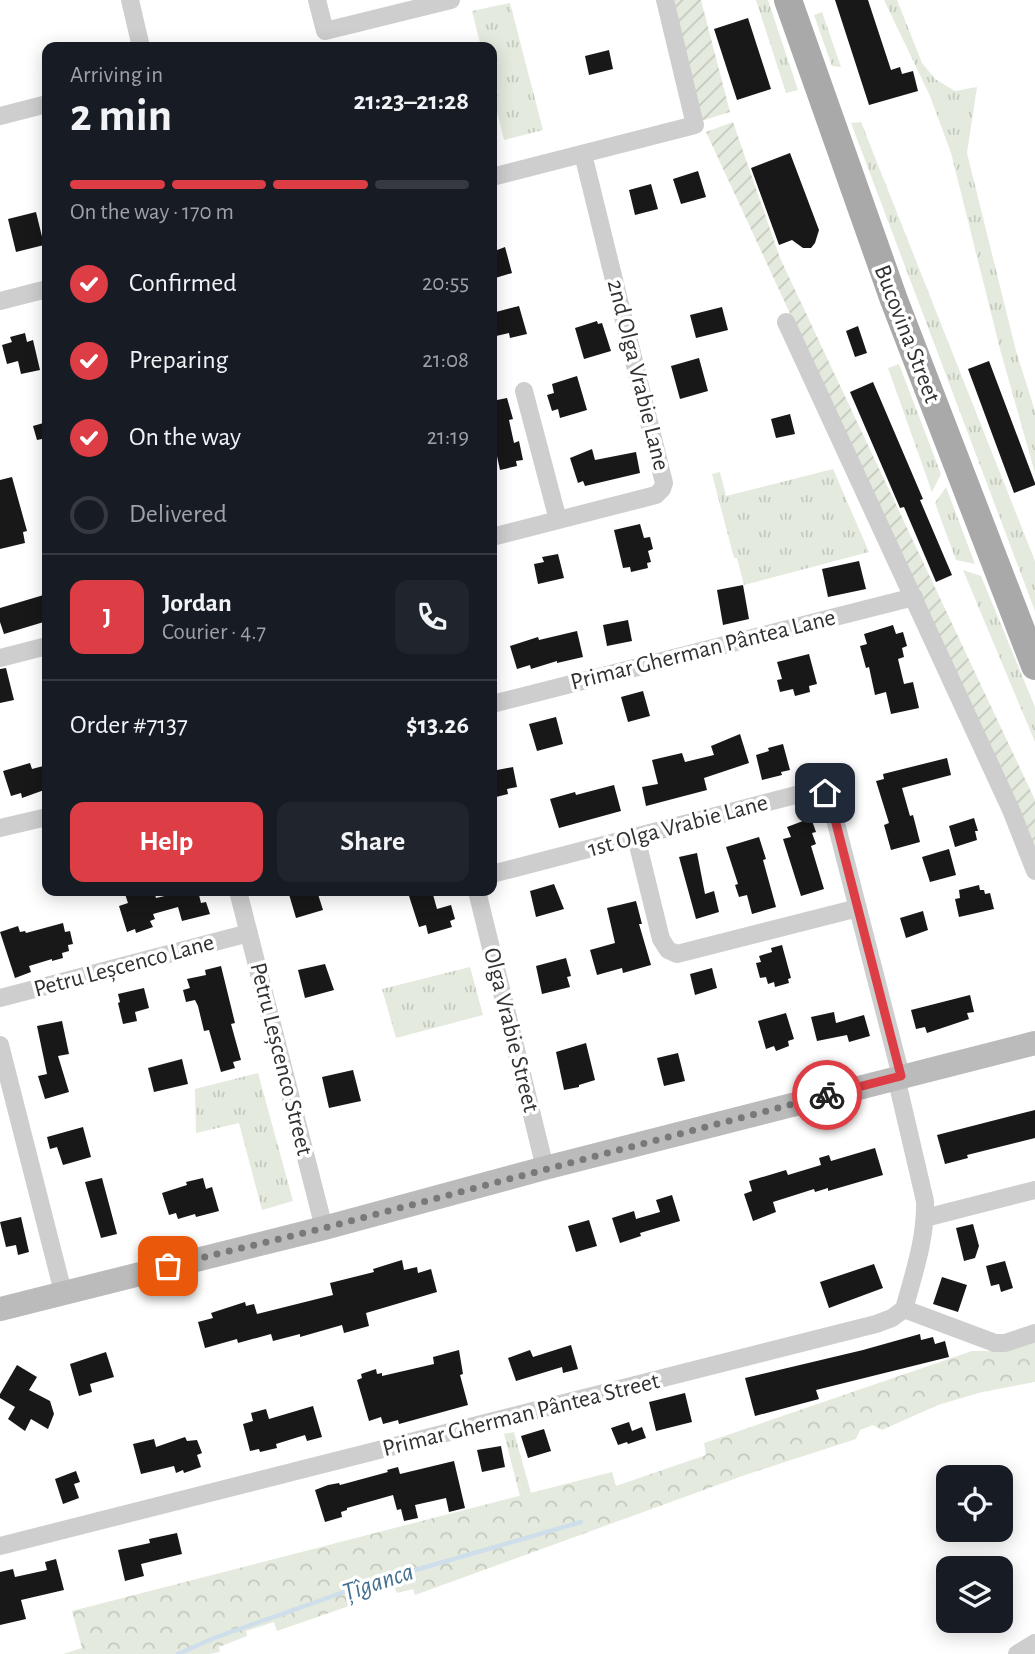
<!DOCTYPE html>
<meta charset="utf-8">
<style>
:root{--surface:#171b24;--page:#20242c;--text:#f1f3f6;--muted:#9ea1a6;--line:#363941;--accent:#dd3e45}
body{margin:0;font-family:"Alegreya Sans",sans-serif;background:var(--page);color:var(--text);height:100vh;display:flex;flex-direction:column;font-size:26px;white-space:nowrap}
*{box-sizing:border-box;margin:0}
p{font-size:23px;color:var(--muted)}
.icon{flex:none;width:38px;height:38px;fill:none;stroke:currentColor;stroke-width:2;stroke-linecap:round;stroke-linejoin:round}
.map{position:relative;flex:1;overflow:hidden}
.sheet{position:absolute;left:42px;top:42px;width:455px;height:854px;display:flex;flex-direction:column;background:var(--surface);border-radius:14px;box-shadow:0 4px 18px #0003}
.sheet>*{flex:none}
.controls{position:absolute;left:936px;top:1465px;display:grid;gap:14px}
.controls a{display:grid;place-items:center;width:77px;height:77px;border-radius:14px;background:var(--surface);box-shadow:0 4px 18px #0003;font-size:35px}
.pin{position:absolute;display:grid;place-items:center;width:60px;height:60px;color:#fff;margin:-30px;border-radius:14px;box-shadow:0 4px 10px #0006}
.courier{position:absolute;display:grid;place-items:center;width:70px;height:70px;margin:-35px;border:5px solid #dd3e45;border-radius:50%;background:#fff;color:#222;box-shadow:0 2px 9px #0007}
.overview em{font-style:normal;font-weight:700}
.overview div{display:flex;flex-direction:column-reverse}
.overview{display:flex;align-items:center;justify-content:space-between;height:119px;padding:0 28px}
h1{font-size:46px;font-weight:700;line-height:52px}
.bar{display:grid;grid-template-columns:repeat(4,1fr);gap:10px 7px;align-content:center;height:84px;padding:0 28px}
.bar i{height:9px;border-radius:5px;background:var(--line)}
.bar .selected{background:var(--accent)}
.bar p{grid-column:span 4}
.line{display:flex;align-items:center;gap:18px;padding:0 28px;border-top:2px solid var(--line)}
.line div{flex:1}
.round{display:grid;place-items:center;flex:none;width:74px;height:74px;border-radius:14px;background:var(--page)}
ol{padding:0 28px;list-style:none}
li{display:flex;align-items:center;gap:21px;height:77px}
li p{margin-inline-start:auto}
li .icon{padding:7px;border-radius:50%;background:var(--accent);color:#fff;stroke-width:4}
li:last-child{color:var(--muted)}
li i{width:38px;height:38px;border:4px solid var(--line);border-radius:50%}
.button{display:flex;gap:14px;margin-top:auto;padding:14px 28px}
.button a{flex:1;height:80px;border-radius:14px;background:var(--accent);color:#fff;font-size:28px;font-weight:700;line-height:80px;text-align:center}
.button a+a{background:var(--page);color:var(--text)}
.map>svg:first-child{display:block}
</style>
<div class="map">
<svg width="1035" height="1654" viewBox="0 0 1035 1654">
<defs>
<pattern id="grass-tufts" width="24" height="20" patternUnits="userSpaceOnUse" patternTransform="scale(1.75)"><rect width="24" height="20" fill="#e4eadd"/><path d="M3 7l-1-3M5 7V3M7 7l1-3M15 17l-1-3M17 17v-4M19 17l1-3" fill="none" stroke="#c4c9be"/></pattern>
<pattern id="forest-crowns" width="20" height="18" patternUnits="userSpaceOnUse" patternTransform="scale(1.75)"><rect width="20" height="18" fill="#e4eadd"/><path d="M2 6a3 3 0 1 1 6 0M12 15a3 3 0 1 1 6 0" fill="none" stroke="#c4c9be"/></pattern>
<pattern id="garden-furrows" width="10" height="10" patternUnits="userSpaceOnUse" patternTransform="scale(1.75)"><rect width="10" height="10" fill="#e4eadd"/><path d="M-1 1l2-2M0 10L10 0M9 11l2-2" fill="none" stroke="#c4c9be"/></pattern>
</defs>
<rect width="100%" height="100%" fill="#fff"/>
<path fill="url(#grass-tufts)" d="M756 0H768L798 90 786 93Z
M884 0H897L922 63 935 79 955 91 977 87 967 153 1016 351 1035 411V473L1000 349 951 153 930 96Z
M510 3 543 130 504 140 492 91V47H481L472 11Z
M822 12 841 67 832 66 814 15Z
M861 122 1035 561V611L851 123Z
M899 364 941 474 932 492 888 368Z
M833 469 869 552 744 585 737 558H734L712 474 720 472 726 496Z
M946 487 975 564 956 560 935 503Z
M963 570 981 576 1035 707V742Z
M470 967 483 1015 396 1038 382 989Z
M258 1073 293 1201 262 1210 239 1123 196 1133 195 1089Z
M514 1432 531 1493 520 1496 504 1434Z"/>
<path fill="url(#forest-crowns)" d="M1035 1341V1382L982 1392 938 1405 882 1430 873 1425 860 1430 856 1439 745 1475 415 1595 413 1589 397 1593 394 1587 352 1600V1605L277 1631 274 1622 246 1631 247 1636 219 1647 220 1652 209 1654H63L82 1648 72 1611 612 1472 616 1486 706 1455 704 1443 972 1351H998Z"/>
<path fill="url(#garden-furrows)" d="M673 0H701L730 112 701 121Z
M733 122 780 258 1035 800V854L924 603 706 132Z"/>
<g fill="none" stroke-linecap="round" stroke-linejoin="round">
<path stroke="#cedfeb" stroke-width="4.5" d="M178 1654 214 1638 364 1585 581 1522"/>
</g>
<path fill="#181818" d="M835 0H868L891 70 900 67 902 74 913 71 918 91 869 105Z
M748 18 771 89 737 100 714 29Z
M609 50 613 69 589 75 585 56Z
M790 153 819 230 815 243 811 248H803L792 240 779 245 751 168Z
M698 171 706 197 681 204 673 179Z
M651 184 658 209 635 215 629 190Z
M36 212 44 245 16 252 8 219Z
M505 247 512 273 492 279V252Z
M519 306 527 334 510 338 509 333 492 337V313Z
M722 307 728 330 696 338 690 315Z
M597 321 598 324 602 323 611 351 584 359 575 328Z
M858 326 867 353 855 357 846 331Z
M25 333 27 342 33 340 40 370 21 374 18 361 7 364 2 345 12 342 10 337Z
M699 358 708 391 680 399 671 366Z
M989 361 1035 483V485L1014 493 968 369Z
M577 376 587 410 560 418 558 409 552 411 547 395 554 393 552 384Z
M873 382 923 499 920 500 952 575 936 582 904 507 900 508 850 392Z
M507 398 513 419 509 420 514 443 519 441 523 460 516 461 517 466 500 470 492 433V401Z
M790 414 795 434 776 438 771 419Z
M47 422V438L37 440 33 426Z
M592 449 595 460 636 452 640 473 585 486 583 481 578 483 570 458Z
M12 477 27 531 23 532 25 543 0 549V480Z
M640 524 644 538 650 537 653 549 648 551 651 562 647 563 648 568 631 572 630 567 623 568 614 530Z
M558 554 564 578 538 584 534 564 544 562 542 557Z
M859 561 866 589 828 597 822 569Z
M743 585 749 619 723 625 717 590Z
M47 594V621L4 634 0 622V608Z
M628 620 632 641 607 646 603 625Z
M893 625 896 634 903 632 907 646 902 648 904 657 898 659 904 684 913 682 919 708 891 714 886 692 875 695 869 667 866 668 860 646 867 644 864 634Z
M577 631 583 657 557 663V661L531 669 530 665 517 669 510 646 538 637 539 640Z
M809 654 817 684 809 686 810 692 795 696 793 689 780 692 777 680 782 679 777 662Z
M6 668 14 700 0 703V669Z
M643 691 650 716 628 722 621 697Z
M556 717 563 744 537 751 529 724Z
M740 734 749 763 704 778 707 790 646 806 642 787 658 784 652 760 682 753 685 762 714 755 711 746Z
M783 744 790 770 781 772 782 775 762 780 756 755 769 751 768 748Z
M947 758 951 775 902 788 910 816 913 815 920 842 891 850 884 825 889 823 876 781 884 779 883 774Z
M30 763 32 769 47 765V789L22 798 21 793 11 796 3 771Z
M513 767 517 787 507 789 508 794 496 797 492 771Z
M614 785 621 811 559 828 550 799 575 792 576 795Z
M811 818 816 832 812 833 816 844 811 846 824 889 801 896 783 839 791 837 787 827Z
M974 818 978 831H975L977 840 955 847 949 826Z
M759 837 766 859 763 860 776 907 752 914 747 895 739 897 735 885 738 884 726 847Z
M949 849 956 875 930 882 922 857Z
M697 853 705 894 714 891 719 912 696 919 679 857Z
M554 884 564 909 536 917 530 891Z
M979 885 980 890H984L985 894 990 893 994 909 959 917 955 899 960 898 959 890Z
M124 891H154L156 898 186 891H198L201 903 206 902 210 914 182 921 178 907 153 914 155 919 150 921 153 927 136 933 135 929 127 932 119 906 128 903Z
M288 891H317L323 910 296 918Z
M428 891H432L437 909 451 905 455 919 450 921 452 927 428 934 426 925 419 927 409 896Z
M636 901 642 924H639L651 965 623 973 622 968 597 975 590 950 615 943 607 908Z
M923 911 928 930 906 938 900 918Z
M63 923 65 932 70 931 73 944 68 945 69 951 62 953 63 958 52 961V959L29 966 31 972 15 978 0 932 18 926 20 932 25 931 26 933Z
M782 945 791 978 788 979 789 983 775 987 774 982 768 984 766 977 760 978 756 963 761 962 759 956 772 952 771 948Z
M566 958 571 976 567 977 570 987 542 994 536 966Z
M325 964 334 990 305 998 298 970Z
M221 966 235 1023 231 1024 241 1060 233 1062 235 1068 221 1072 209 1030 204 1031 198 1006 195 1000 186 1002 183 990 190 988 187 979 206 975 205 970Z
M712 968 717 988 695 995 690 974Z
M144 988 149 1008 135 1012 137 1021 123 1024 118 1003 120 1002 118 994Z
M970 995 974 1012 967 1013 969 1019 927 1033 925 1027 916 1029 911 1010Z
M834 1012 836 1023 864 1015 870 1036 849 1042 847 1035 817 1041 811 1017Z
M786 1013 794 1039 788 1041 789 1046 776 1051 774 1046 766 1049 758 1021Z
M62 1021 69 1054 58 1056 69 1092 45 1099 38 1076 47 1074 37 1026Z
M586 1043 595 1080 579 1085V1087L564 1090 556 1052Z
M678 1053 685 1081 664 1086 657 1058Z
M182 1059 188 1084 154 1092 148 1068Z
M353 1070 361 1101 329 1108 322 1077Z
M1035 1110V1138L967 1155 968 1158 945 1164 937 1135Z
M83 1127 91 1157 63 1165 57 1147 50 1149 47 1137Z
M875 1148 883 1175 828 1191V1188L815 1192 814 1189 773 1202 776 1212 753 1221 744 1194 752 1191 749 1181 786 1170 788 1175 821 1165 819 1158 829 1155 831 1161Z
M102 1178 117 1234 101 1238 85 1182Z
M203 1178 206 1189 212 1187 219 1211 196 1217 195 1214 178 1219 176 1213 169 1215 162 1193 187 1185 186 1182Z
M672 1195 680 1221 640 1233 641 1236 620 1243 612 1218 634 1211 636 1219 660 1212 656 1200Z
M21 1217 29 1252 18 1255 16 1245 6 1247 0 1222Z
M589 1220 597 1246 576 1252 568 1226Z
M973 1224 979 1246 975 1258 964 1261 956 1228Z
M402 1260 404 1270 417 1267 418 1273 431 1269 437 1292 366 1313 369 1326 344 1333 342 1325 300 1337V1334L273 1341 271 1334 238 1343 237 1339 205 1348 198 1322 213 1318 211 1313 245 1302 246 1306 254 1304 257 1314 333 1295 330 1283 374 1272 373 1269Z
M1005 1261 1013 1288 1001 1292 999 1284 991 1286 986 1266Z
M874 1264 883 1288 829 1308 820 1282Z
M942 1277 967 1285 958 1312 933 1304Z
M920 1334 921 1340 933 1337 935 1344 945 1341 949 1357 816 1390 819 1399 755 1416 745 1378 863 1350Z
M571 1345 578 1369 563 1373 562 1367 516 1381 508 1358 530 1350 533 1357Z
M459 1350 463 1374 460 1375 468 1405 399 1424 398 1420 383 1424 381 1417 369 1421 357 1380 362 1378 361 1374 376 1369 377 1374 382 1373V1376L434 1364 433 1357Z
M106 1352 114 1377 90 1384 92 1392 79 1396 70 1364Z
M17 1365 37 1377 29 1390 50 1401 54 1414 48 1429 31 1419 25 1431 8 1419 15 1407 0 1398V1394Z
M685 1393 692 1422 656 1431 649 1402Z
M313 1406 322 1437 307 1441 305 1435 276 1444 277 1448 260 1452 259 1449 250 1451 243 1424 253 1421 251 1413 266 1409 269 1419Z
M629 1422 632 1431 642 1427 646 1438 628 1444 627 1442 618 1445 611 1428Z
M544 1429 551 1451 528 1458 521 1436Z
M185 1437 187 1441 197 1440 202 1453 197 1455 201 1467 184 1473 183 1470 176 1473 174 1466 141 1474 133 1444 154 1439 156 1447Z
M501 1446 505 1467 482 1472 477 1450Z
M454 1461 465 1508 449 1512 446 1498 415 1505 418 1518 404 1521 401 1509 397 1510 393 1495 347 1508V1510L341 1512 342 1517 325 1522 315 1490 328 1485 339 1483 340 1485 388 1472 387 1470 398 1467 400 1474Z
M76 1471 80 1482 74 1484 79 1498 63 1504 55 1479Z
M177 1533 182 1554 141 1564 144 1576 125 1581 118 1550 150 1543 149 1539Z
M56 1559 64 1590 21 1600 26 1619 0 1625V1572L13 1569 15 1577 47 1570 45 1562Z"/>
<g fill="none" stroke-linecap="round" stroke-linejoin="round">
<path stroke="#cecece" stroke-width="18" d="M130 0 141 47
M317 0 325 31 451 0
M0 116 47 104
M492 177 695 125 665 0
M0 301 47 289
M786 322 1011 810 1035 871
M524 391 558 520
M492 537 656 495 662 489 664 483 583 154
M0 658 47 646
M492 704 914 597
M0 828 47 817
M636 837 661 939 668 950 677 954 858 908
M492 874 815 790 825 793 830 800 901 1076
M238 891 324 1228
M477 891 545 1168
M0 998 249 933
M0 1045 63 1292
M896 1077 925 1201C926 1238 914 1273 904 1309
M925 1218 1035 1190
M904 1309 995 1343H1005L1035 1333
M0 1546 876 1324 892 1318 904 1309
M1017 1654 1035 1643"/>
<path stroke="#bbb" stroke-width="24" d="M0 1309 324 1228 545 1168 1035 1043"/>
<path stroke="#a9a9a9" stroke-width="28" d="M788 0 894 300 1035 666"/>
</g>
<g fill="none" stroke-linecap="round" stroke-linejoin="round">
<path stroke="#797979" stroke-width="7" stroke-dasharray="0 12.6" d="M168 1266 324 1228 827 1095"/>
<path stroke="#dd3e45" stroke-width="9" d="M825 793 830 800 901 1076 827 1095"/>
</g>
<g text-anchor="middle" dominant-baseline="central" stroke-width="7" stroke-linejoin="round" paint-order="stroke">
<g font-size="24" fill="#313131" stroke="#fff">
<text transform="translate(907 334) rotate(69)">Bucovina Street</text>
<text transform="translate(638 375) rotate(76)">2nd Olga Vrabie Lane</text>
<text transform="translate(703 650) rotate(-14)">Primar Gherman Pântea Lane</text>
<text transform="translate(678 826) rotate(-15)">1st Olga Vrabie Lane</text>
<text transform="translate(124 966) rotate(-15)">Petru Leșcenco Lane</text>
<text transform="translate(511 1030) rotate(76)">Olga Vrabie Street</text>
<text transform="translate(281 1059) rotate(76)">Petru Leșcenco Street</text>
<text transform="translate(521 1415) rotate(-14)">Primar Gherman Pântea Street</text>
</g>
<g font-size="26" font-style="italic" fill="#427090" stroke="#fff">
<text transform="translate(378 1582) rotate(-18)">Țîganca</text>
</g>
</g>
</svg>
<div class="controls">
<a><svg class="icon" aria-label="locate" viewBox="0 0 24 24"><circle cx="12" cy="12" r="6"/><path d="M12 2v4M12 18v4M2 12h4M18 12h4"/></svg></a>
<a><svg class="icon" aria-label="layers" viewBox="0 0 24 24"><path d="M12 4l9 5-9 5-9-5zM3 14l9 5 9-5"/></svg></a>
</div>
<div class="pin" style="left:168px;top:1266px;background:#ea580c"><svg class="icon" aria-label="bag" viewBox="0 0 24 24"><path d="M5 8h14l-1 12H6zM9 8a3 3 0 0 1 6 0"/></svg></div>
<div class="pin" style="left:825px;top:793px;background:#1f2937"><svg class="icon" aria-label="home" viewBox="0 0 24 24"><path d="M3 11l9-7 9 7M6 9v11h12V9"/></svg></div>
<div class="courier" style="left:827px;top:1095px"><svg class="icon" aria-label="bike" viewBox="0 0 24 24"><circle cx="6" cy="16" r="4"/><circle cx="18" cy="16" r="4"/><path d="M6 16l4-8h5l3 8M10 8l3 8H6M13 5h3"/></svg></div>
<section class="sheet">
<div class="overview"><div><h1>2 min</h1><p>Arriving in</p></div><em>21:23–21:28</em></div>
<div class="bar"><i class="selected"></i><i class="selected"></i><i class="selected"></i><i></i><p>On the way · 170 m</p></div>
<ol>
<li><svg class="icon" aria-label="check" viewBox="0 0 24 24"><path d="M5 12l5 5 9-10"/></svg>Confirmed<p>20:55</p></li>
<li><svg class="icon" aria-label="check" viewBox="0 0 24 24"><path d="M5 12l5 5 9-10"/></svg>Preparing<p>21:08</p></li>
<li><svg class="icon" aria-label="check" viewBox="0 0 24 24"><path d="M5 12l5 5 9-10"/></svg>On the way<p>21:19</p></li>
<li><i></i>Delivered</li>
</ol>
<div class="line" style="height:126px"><b class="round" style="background:var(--accent);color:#fff">J</b><div><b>Jordan</b><p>Courier · 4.7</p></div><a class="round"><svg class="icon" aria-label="phone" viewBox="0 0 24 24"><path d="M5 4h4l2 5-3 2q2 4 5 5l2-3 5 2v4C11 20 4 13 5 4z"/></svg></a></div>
<div class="line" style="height:91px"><div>Order #7137</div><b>$13.26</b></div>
<div class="button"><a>Help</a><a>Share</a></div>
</section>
</div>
